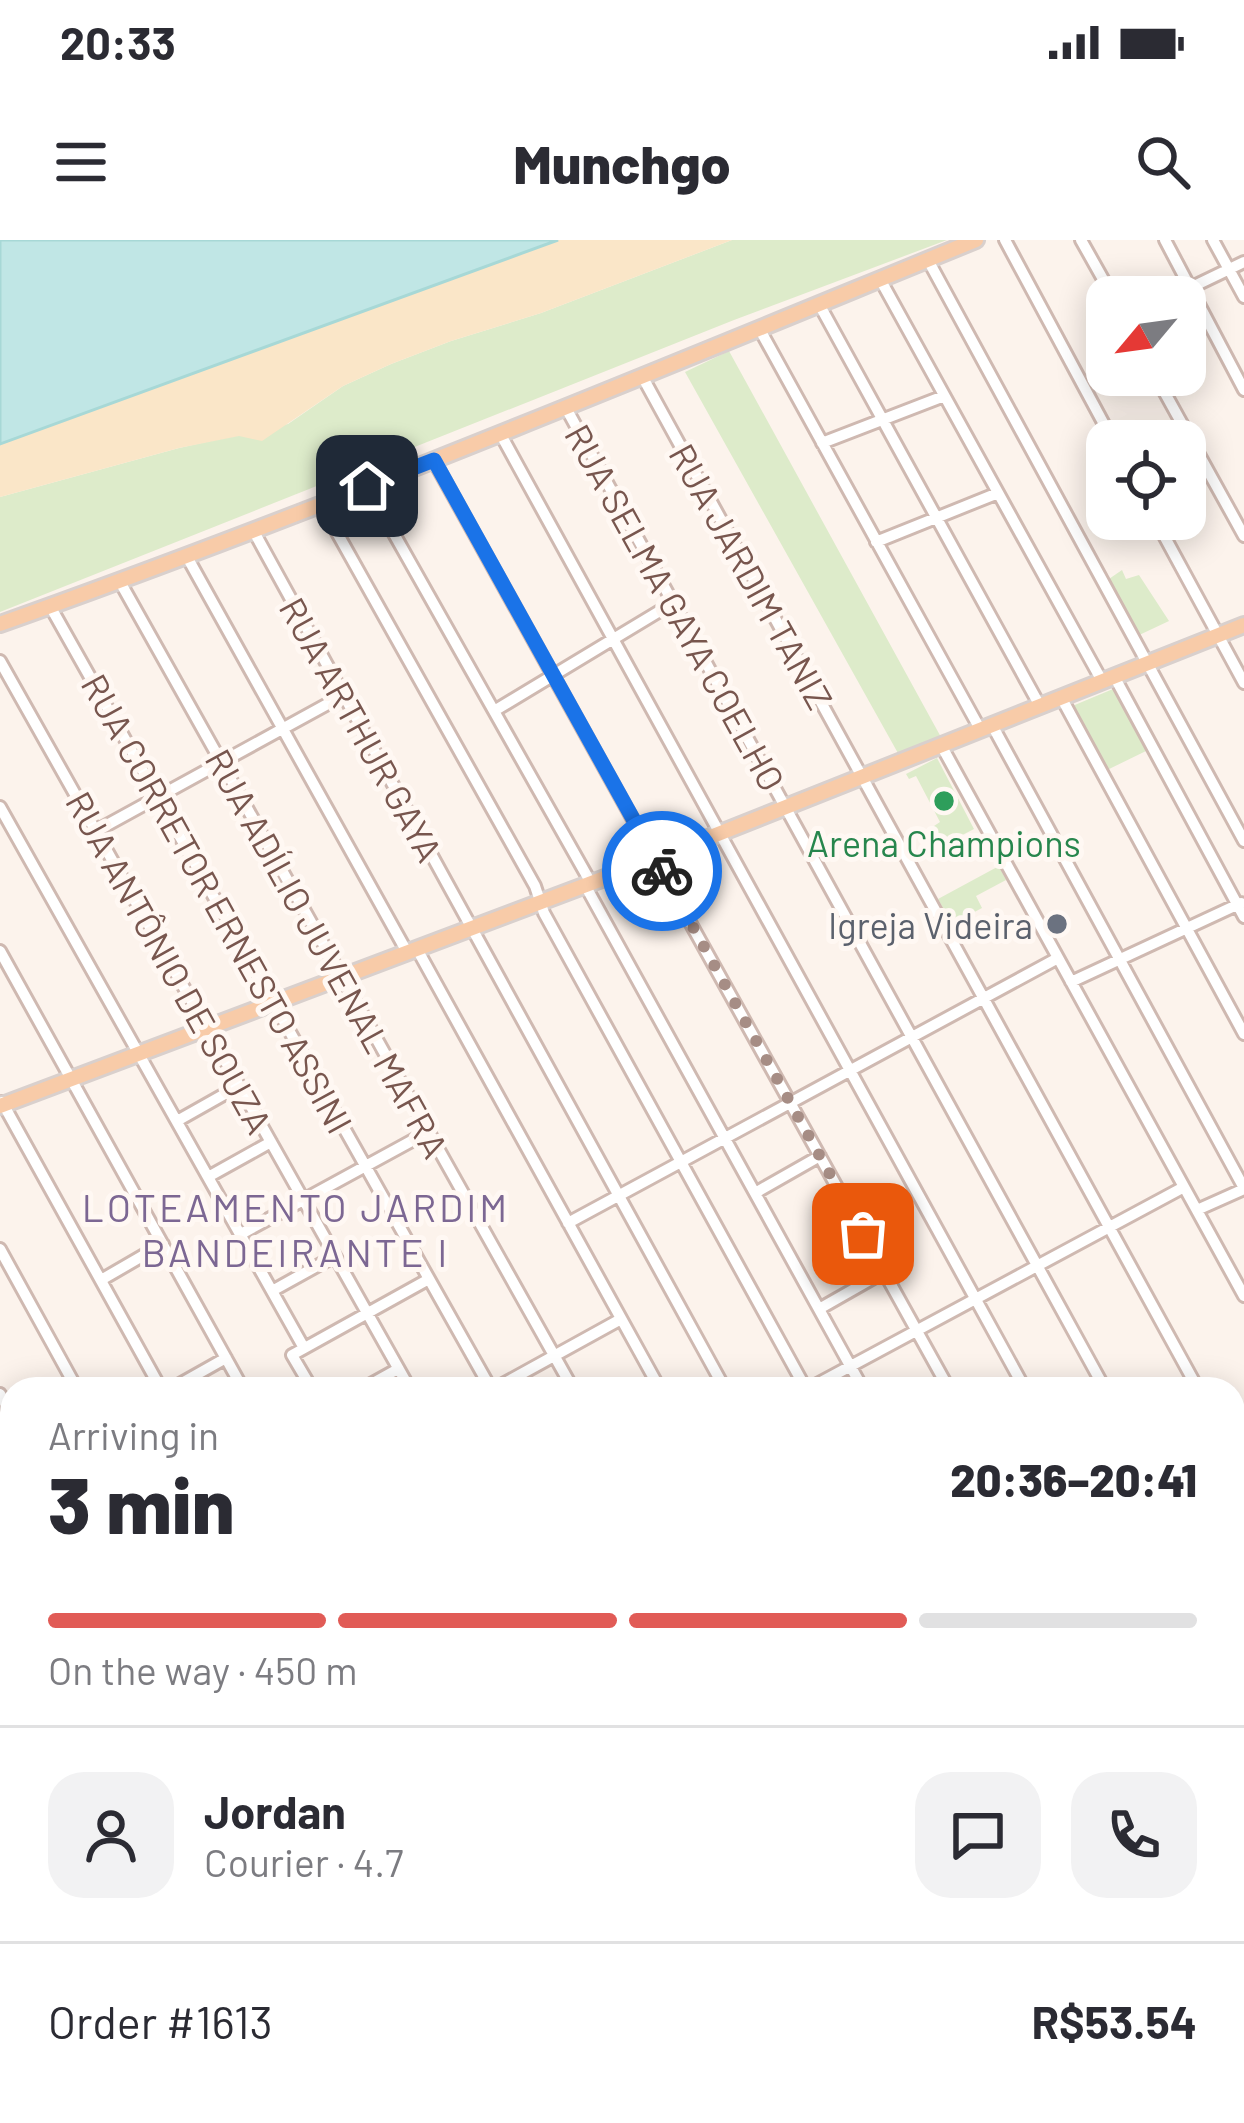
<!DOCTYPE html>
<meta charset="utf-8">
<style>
:root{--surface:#fff;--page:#f2f2f3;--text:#2b2b33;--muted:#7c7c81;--line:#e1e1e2;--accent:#e15b56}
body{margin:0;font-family:Barlow,sans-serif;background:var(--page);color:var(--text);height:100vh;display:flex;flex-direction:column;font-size:45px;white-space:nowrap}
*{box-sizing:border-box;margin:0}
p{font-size:39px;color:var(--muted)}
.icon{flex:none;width:66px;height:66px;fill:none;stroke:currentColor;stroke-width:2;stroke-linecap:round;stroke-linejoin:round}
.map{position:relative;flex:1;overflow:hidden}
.side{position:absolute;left:0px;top:1137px;width:1245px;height:747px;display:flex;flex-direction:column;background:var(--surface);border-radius:36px 36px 0 0;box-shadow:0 6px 30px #0003}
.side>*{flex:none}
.needle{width:78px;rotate:241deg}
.tools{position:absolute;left:1086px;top:36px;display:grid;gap:24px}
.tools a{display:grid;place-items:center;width:120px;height:120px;border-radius:24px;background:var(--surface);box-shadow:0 6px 30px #0003;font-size:60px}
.pin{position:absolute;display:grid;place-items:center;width:102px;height:102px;color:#fff;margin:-51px;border-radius:24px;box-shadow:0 6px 18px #0006}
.courier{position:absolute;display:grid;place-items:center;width:120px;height:120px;margin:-60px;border:9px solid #1a73e8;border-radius:50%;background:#fff;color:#222;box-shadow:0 3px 15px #0007}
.head em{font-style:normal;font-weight:800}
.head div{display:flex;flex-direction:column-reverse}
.head{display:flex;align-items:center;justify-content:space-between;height:204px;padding:0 48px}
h1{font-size:78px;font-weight:800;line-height:90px}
.bar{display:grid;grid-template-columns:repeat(4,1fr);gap:18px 12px;align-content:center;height:144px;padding:0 48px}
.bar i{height:15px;border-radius:9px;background:var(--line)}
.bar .active{background:var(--accent)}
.bar p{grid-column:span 4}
.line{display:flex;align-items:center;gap:30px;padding:0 48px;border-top:3px solid var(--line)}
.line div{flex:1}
.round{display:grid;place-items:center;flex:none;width:126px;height:126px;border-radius:36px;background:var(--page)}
.status{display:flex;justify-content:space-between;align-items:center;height:84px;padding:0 60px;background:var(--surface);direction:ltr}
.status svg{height:33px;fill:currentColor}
header{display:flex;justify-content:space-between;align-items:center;height:156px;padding:0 48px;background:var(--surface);font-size:54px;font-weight:800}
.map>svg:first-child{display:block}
</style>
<div class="status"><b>20:33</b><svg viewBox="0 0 49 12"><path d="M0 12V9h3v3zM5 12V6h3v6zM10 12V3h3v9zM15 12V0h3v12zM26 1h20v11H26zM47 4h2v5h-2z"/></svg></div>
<header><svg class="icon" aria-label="menu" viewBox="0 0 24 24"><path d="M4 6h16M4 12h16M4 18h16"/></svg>Munchgo<svg class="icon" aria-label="search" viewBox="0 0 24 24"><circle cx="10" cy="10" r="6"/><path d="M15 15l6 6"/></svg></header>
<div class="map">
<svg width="1244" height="1883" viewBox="0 0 1244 1883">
<rect width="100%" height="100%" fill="#fcf3ec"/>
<path fill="#ddebca" d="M732 0H947L734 80 0 372V257L179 208 288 184 343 146 391 124 451 101 541 73Z
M729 111 942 499 899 515 685 132Z
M1122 330 1126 339 1139 335 1169 381 1135 397 1106 341Z
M1113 449 1146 511 1103 532 1070 467Z
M937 518 974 589 943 605 934 586 940 582 916 536 909 539 906 534Z
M999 626 1006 640 976 656 982 668 952 684 938 659Z
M0 1720 12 1726V1872H300L321 1883H6L0 1880Z
M434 1872H762L784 1883H456Z"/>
<path fill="#fae6c8" d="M558 0H732L541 73 451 101 391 124 343 146 262 201 239 196 179 208 0 257V204Z"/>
<path fill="#c0e6e5" stroke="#a7d8d6" stroke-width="3" d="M0 0H558L0 204Z"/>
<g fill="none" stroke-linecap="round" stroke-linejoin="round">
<path stroke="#a7d8d6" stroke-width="3" d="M0 1584 12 1590
M0 1789 12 1795
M163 1872 184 1883
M573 1872 595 1883"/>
<path stroke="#d8ceda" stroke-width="21" d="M0 1541 12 1547"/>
<path stroke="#d8ceda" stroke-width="54" d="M0 1685 12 1691
M369 1872 391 1883"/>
<g stroke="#cfb9b1" stroke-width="16">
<path id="minor" d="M1005 0 1113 201
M1081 0 1113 57
M1165 0 1244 150
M1213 0 1244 57
M928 20 1244 601
M880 39 1102 441
M1190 48 1244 22
M819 64 1040 466
M759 88 980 489
M1155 135 1244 296
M642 136 1198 1149
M566 168 1105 1149
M501 195 1025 1149
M822 203 944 156
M434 221 949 1149
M367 246 591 643
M321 264 535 646 544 673 806 1149
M1155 279 1244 443
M253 290 725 1149
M876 302 998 253
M186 315 407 712
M119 340 573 1149
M50 366 491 1149
M0 421 410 1149
M1114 436 1244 677
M1061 457 1244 794
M494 471 673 363
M992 485 1244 948
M941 505 1244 1056
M0 567 304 1108
M96 591 344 455
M585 645 863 1149
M417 709 660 1149
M0 711 243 1149
M1071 742 1241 663
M2 862 161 1149
M177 881 239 846
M208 937 271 902
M755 953 820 916
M1197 970 1244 949
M568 983 1058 718
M241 994 428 892
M0 1009 77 1149
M101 1040 163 1004
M272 1051 335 1016
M819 1069 884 1032
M171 1149 226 1118
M312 1149 292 1115 429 1039
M362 1149 398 1129
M494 1149 621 1079
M808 1149 1184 947
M0 1154 12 1176
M1233 1212 1244 1232
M0 1276 12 1260
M1233 1477 1244 1509
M1233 1699 1244 1730
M1058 1872 1062 1883
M1223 1872 1227 1883"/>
</g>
<g stroke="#d9d0cd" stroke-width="20">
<path id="major" d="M0 384C330 267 653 132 976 0
M0 866 655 619 1244 385
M0 1236 12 1242
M0 1356 12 1360
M1233 1386 1244 1381
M990 1872 994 1883
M1131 1872 1135 1883"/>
</g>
<use href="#minor" stroke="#fff" stroke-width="10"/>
<use href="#major" stroke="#f8cba8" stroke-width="14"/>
</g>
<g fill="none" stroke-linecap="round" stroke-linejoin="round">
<path stroke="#a68d85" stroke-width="12" stroke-dasharray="0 21.6" d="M662 631 863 994"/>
<path stroke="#1a73e8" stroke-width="15" d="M367 246 434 220 662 631"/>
</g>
<circle fill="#2e9e5b" stroke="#fff8f3" stroke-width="4.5" cx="944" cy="561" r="12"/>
<circle fill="#6b7280" stroke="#fff8f3" stroke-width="4.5" cx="1057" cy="684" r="12"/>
<g text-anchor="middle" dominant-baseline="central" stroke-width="10" stroke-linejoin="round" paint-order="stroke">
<g font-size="36" fill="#78564e" stroke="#fff8f3">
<text transform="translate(752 336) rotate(61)">RUA JARDIM TANIZ</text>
<text transform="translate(676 367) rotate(61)">RUA SELMA GAYA COELHO</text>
<text transform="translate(362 489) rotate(61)">RUA ARTHUR GAYA</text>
<text transform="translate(218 663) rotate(61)">RUA CORRETOR ERNESTO ASSINI</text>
<text transform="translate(328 713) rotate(61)">RUA ADÍLIO JUVENAL MAFRA</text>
<text transform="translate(170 722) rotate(61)">RUA ANTÔNIO DE SOUZA</text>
</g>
<g font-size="36" fill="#27864d" stroke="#fff8f3">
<text x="944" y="602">Arena Champions</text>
</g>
<g font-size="36" fill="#5b616d" stroke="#fff8f3" text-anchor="end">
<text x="1033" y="684">Igreja Videira</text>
</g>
<g font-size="39" letter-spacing="3" fill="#7c6793" stroke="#fff8f3">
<text x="296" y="966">LOTEAMENTO JARDIM<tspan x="296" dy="45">BANDEIRANTE I</tspan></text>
</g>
</g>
</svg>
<div class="tools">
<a><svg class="needle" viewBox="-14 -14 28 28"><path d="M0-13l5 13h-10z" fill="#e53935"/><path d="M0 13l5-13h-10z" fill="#7c7c81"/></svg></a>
<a><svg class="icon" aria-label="locate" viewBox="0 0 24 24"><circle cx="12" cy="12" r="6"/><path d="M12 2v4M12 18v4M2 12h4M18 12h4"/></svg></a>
</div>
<div class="pin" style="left:863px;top:994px;background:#ea580c"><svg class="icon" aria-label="bag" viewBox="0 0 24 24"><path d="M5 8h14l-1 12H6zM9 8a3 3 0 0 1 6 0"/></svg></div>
<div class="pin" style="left:367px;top:246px;background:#1f2937"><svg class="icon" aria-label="home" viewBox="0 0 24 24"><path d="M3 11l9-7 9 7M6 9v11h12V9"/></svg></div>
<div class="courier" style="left:662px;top:631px"><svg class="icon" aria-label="bike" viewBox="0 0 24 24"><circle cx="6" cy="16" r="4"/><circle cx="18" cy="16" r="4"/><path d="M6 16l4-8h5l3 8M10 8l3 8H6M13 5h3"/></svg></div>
<section class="side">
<div class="head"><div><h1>3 min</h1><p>Arriving in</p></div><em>20:36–20:41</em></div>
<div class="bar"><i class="active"></i><i class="active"></i><i class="active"></i><i></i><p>On the way · 450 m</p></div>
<div class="line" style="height:216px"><a class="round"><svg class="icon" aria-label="person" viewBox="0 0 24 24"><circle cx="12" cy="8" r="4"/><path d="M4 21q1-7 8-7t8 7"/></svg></a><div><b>Jordan</b><p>Courier · 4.7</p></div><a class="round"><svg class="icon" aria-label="chat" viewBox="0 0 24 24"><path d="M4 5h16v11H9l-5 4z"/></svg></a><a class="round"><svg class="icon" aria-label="phone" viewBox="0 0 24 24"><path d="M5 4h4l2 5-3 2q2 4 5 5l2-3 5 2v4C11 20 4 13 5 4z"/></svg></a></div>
<div class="line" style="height:156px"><div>Order #1613</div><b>R$53.54</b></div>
</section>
</div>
